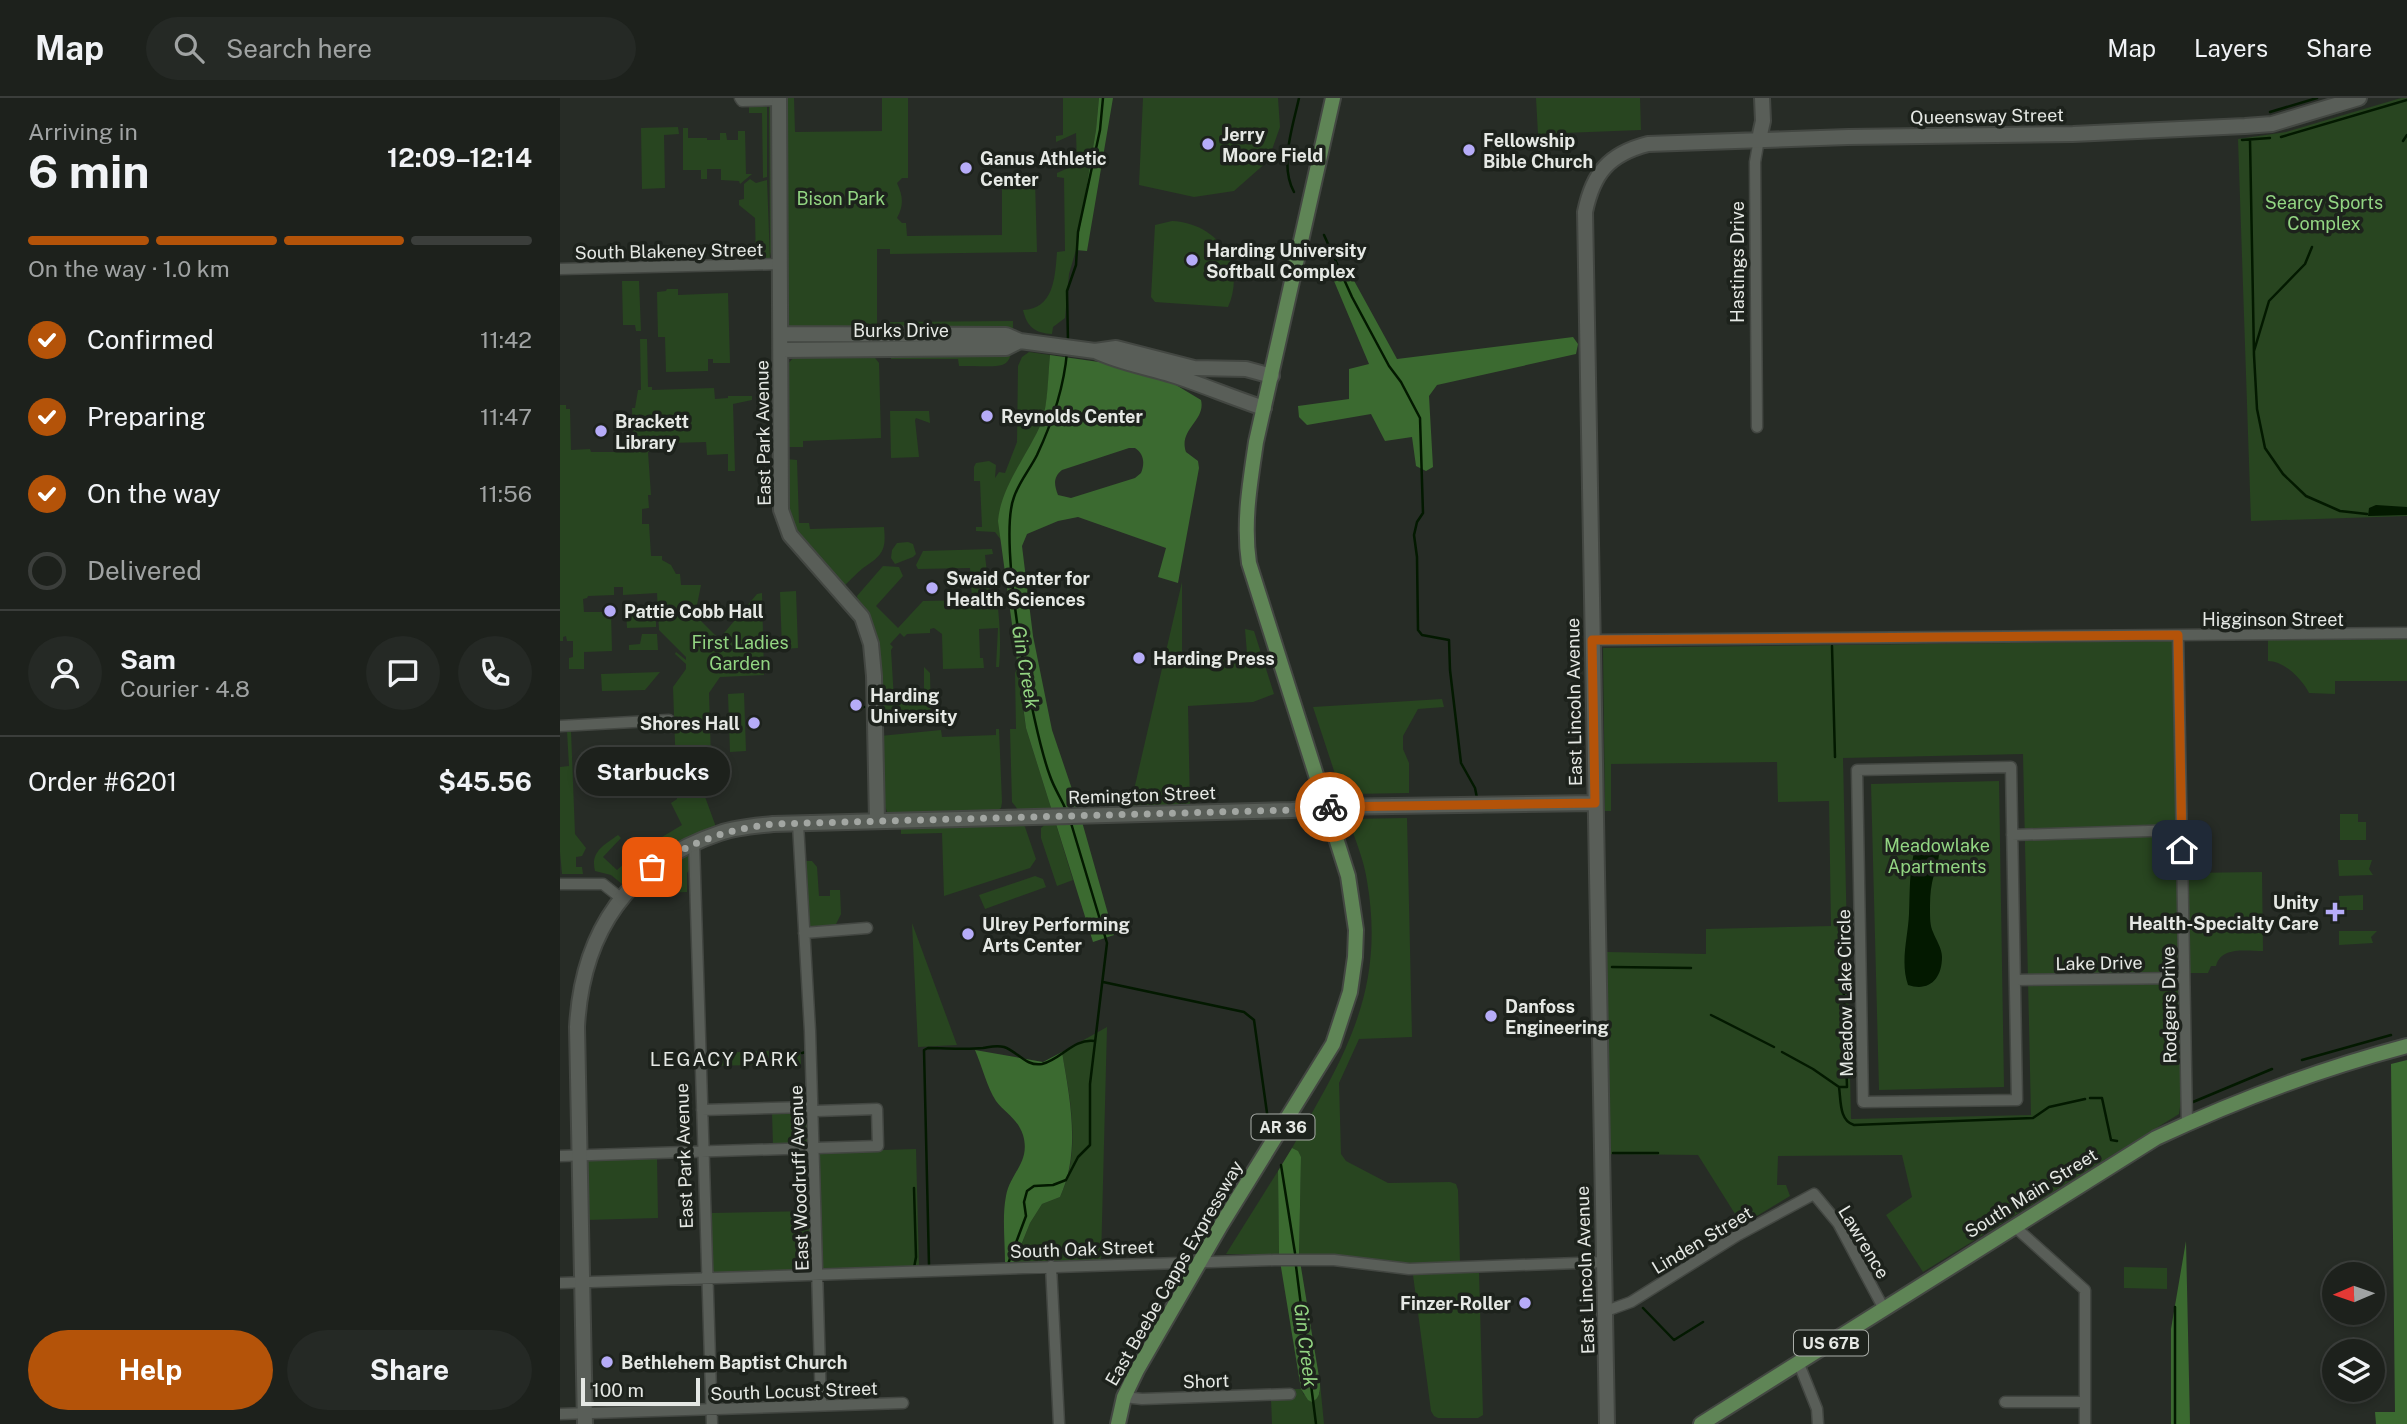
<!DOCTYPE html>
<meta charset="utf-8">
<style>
:root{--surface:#1d211c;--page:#252925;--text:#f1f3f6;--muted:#a0a3a3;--line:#3b3e3b;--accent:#b45309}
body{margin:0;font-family:"Public Sans",sans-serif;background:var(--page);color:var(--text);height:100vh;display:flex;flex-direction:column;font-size:26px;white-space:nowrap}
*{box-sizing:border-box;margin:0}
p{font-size:23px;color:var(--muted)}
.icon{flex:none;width:38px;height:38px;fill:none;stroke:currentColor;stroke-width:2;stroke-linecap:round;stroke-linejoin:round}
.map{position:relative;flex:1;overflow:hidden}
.side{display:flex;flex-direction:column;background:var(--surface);width:560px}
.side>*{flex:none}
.needle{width:46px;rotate:268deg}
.tools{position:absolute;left:1762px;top:1164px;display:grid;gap:14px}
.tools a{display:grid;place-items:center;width:63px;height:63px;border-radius:50%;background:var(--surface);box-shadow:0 4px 10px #0003,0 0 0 2px var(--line);font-size:35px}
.scale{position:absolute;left:21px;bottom:18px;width:119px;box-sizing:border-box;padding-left:7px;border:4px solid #e5e8e4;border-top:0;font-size:19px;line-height:24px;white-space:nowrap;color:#e5e8e4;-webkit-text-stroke:5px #1d221c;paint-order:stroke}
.pin{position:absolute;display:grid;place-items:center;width:60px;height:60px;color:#fff;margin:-30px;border-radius:14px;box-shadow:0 4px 10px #0006}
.courier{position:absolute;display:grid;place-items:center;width:70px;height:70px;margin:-35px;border:5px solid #b45309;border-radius:50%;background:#fff;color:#222;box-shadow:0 2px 9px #0007}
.bubble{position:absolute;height:49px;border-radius:24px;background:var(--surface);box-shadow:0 4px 10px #0003,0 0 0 2px var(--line);font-size:23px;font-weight:700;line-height:49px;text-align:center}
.overview em{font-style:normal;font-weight:700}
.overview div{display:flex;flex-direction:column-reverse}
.overview{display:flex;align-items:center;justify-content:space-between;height:119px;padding:0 28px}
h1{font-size:46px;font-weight:700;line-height:52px}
.bar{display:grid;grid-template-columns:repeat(4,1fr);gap:10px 7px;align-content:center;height:84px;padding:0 28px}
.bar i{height:9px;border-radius:5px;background:var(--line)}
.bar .selected{background:var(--accent)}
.bar p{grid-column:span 4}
.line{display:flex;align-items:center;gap:18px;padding:0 28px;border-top:2px solid var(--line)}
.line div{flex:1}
.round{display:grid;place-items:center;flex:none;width:74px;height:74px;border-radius:37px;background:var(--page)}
ol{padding:0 28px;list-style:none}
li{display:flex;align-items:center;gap:21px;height:77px}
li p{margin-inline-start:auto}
li .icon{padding:7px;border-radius:50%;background:var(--accent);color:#fff;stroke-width:4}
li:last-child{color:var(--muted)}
li i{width:38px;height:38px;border:4px solid var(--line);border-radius:50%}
.cta{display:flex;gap:14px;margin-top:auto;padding:14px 28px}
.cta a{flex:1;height:80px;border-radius:42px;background:var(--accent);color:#fff;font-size:28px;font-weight:700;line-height:80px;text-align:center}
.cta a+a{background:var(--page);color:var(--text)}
header{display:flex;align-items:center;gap:42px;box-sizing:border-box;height:98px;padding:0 35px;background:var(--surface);border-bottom:2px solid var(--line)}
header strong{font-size:33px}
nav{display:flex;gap:38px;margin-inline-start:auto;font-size:24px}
.search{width:490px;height:63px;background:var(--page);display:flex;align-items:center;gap:18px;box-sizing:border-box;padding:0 24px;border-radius:38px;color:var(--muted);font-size:26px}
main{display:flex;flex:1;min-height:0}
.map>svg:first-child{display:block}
</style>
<header>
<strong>Map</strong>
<div class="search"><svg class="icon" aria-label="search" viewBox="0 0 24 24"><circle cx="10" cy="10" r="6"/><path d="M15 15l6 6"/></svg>Search here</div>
<nav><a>Map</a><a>Layers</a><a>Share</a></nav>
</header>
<main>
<section class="side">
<div class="overview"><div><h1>6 min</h1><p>Arriving in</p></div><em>12:09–12:14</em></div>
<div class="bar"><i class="selected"></i><i class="selected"></i><i class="selected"></i><i></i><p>On the way · 1.0 km</p></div>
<ol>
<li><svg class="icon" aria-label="check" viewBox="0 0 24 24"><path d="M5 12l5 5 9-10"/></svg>Confirmed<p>11:42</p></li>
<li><svg class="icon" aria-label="check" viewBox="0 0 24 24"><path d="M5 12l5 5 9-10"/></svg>Preparing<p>11:47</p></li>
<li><svg class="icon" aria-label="check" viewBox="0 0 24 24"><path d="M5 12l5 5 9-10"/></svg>On the way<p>11:56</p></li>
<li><i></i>Delivered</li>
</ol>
<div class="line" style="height:126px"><a class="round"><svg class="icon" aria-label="person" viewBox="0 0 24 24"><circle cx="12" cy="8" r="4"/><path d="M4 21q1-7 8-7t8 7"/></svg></a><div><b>Sam</b><p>Courier · 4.8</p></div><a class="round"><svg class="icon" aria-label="chat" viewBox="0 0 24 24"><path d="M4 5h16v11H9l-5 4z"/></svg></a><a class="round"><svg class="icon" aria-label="phone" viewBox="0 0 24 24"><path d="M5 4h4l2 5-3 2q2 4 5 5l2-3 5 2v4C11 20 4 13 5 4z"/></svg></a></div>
<div class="line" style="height:91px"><div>Order #6201</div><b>$45.56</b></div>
<div class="cta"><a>Help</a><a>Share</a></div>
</section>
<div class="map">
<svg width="1847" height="1326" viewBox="0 0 1847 1326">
<rect width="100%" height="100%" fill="#272c26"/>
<path fill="#284520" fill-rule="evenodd" d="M223 0H234L235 34 322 33V0H348V80H342L337 85C343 98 344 107 337 120L342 125H346L347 138 442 137V83L475 82 477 154 330 156V151H317V233L227 229 225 224Z
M503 0H539L536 32 516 152 509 176 505 220 493 229 492 236C475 235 467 229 463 212 494 211 495 179 497 154L505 153 504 80 497 79V75L517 66 516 35 496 44V38L503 37Z
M583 0H718L720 29 708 63 674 93 634 99 579 87Z
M976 0H1080L1081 32 978 36Z
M1841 0H1847V418L1691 423 1678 41 1726 34Z
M209 5 212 7V162L210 154Z
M189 8 207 9V79L203 80 202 15H189Z
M118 29 119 36 104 37 105 90 82 91 81 30Z
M123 30H128V40H147V42H160V35H166L167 42H178V33H185L186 76H192L180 86 179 83 161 82V71H147V81H141V72H123Z
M190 81 196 85 207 82 210 162H196L195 120 179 107V102L184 101V86Z
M612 123C657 125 687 166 668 209L595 204 591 199 595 127Z
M62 183H79L81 233H76L75 227H63Z
M107 191H118V197L168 195 170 265H153V261H148V273L106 274 105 239H98L97 194 106 193Z
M453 223C453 278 449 267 399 268L398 261H331L330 224Z
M80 241H87L88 289H92V292L154 290 155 301 168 300V298H192V302L173 306 175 373H168V356L147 357 146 344 109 345V353L88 354 91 397H88L89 410 82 411V426H89L91 458H102V462L111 467 116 476H120L121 487H141L135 517 159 541 197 496 202 495 204 577 160 579 149 595 152 695 144 696 156 729 128 740 98 756 62 786 51 777 35 773C30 754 44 747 58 737L61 740 43 759 57 772 77 754 122 727 111 705 117 701 113 589 126 571V566L115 556 116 554 126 562V559L99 532 97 495 63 497V489H54V497L28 498 27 500 23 501 24 514H51L52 553 24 554V571H9V560L13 559V543H7L6 538 3 539V543H0V296V307H6V311H10L11 352 30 351 31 354H56V350L73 349 72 310H75L78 292H81Z
M469 254 490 257C488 277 489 302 482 322 467 366 434 390 441 442L435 434 416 433V429H422L420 383H414V369L416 365 429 363 436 367 435 380 439 374 445 375 457 344 458 268 462 259Z
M312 256 319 265 321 340 243 343V349H226L225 269 234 259Z
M330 313H369L370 325 356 320 355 322 359 359 331 360Z
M226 361 237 362 239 425H249L250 431 324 429C326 450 324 456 306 468 298 473 291 482 284 488L232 433 226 417Z
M348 444 353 446 356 456 353 459 335 466 331 460 332 452 337 445Z
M432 451 433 456 425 457 430 503 437 502C440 525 441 547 439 569H436L438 530 419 531 420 560H423L424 570 383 571 382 536 374 530 370 531V535L347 536 344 539 340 535 330 546 333 549 331 552 334 602 344 601 345 607 353 606V601H364V569L370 575 371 624H321L297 498 323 468 339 469 343 478 316 508 338 530 363 503 412 502 410 470 358 471 356 467 363 453Z
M622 484V556L687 555 685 531 694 533 714 596 693 604 628 608 630 709H570Z
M236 493 238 550 222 551 220 494Z
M89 513V516H96V529L67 530 66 514Z
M82 536H97L98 552H69V547L80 546Z
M1847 541V583H1775V596L1749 595C1742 581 1724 563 1708 563V542Z
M1613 543 1621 1002 1619 1016 1363 1174 1326 1117 1352 1099 1342 1057 1218 1058 1217 1087H1226L1230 1098 1182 1127 1138 1057 1050 1056 1047 854 1146 856V831L1271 828 1269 703 1218 704 1217 664 1051 666V713H1045L1043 550ZM1463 656 1471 1017 1291 1021 1283 660Z
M457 571 466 630 492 713H459L452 704 450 631H456L455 575Z
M100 574 85 592 42 593 41 576Z
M184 595 186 653 170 654 168 596Z
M882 601 884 609 858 611 843 638V651L849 665V695L789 696 780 691 753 609Z
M436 631H439L442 704 441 710 436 713 328 716 324 706 320 638 381 632 382 639 436 637Z
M7 633H11L15 736 26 750 22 758 16 759V769H22L23 776H2L0 754V669L9 668Z
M1439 683 1444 989 1319 992 1311 686Z
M1780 716H1798V724H1806V742H1780Z
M847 720 852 939 799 941 779 985 781 1056 786 1063 828 1085 890 1084 896 1086 898 1092 900 1165 837 1166 770 1156 739 1157 741 1059 732 1050C784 959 826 893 807 783 804 762 795 741 788 721Z
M495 723 513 782 497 788 481 740V730L488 724Z
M462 725 465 729 476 761 470 770 384 798 382 735 341 736V727Z
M125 756 131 760V769L127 775V794L102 795 95 789 89 796 72 795 75 792H80Z
M245 756V763H252L257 769 259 798H270V792H280L281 816 274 830 247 832 243 759Z
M1778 762H1812L1809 771 1813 777 1779 778Z
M1702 774 1703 853C1686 853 1661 848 1656 868H1651L1648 875H1628L1626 775Z
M475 778 483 781 486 789 425 811 419 797Z
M1803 797V812H1779V798Z
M352 825 397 947 358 949Z
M1779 833H1817L1811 839 1813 845 1779 847Z
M547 929 541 1162 453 1167 470 1125 482 1106 500 1099C522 1054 510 1000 502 954Z
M240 952 241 966 151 968 150 955Z
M248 1013 250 1048 213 1049 212 1014Z
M356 1051 359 1169 261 1171 257 1054Z
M97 1060 98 1120 25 1122 26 1065 31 1062Z
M718 1073 719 1157 666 1156Z
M250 1113 251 1173 153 1176 151 1115Z
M1564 1169 1607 1170V1191L1564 1190Z
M919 1174 923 1317 918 1320H878L874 1318 871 1313 853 1177Z
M760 1285 764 1326H712L711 1301 731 1300 730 1291H741L744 1297 760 1295Z"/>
<path fill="#3b6a30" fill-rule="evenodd" d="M539 0H553L527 153 516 152 536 32Z
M778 177 792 179 837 261 1013 239 1018 246 1016 256 877 287 869 298 873 369 866 373 856 368 852 339 825 343 811 316 747 327 739 319 738 308 789 301V271L809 266 774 183Z
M490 257 553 266 601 278 641 302C646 323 618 331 626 354L638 363 639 370 618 485 598 479 606 450 518 419 498 423 467 436 462 448 473 538 492 632 517 706 554 837 533 844 466 630 438 423C441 387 469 356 482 323 488 305 488 276 490 257ZM569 350H575C584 356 585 365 581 375L575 380 511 400 498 397C494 387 493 379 502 372Z
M415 952 483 964 502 954C510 1001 521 1054 500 1099L482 1106 470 1125 453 1167 445 1164C445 1143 442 1118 446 1098 450 1075 471 1064 463 1037 458 1021 445 1015 436 1003 427 989 422 968 415 952Z
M1847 962V1326H1816L1815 1314H1835L1831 966Z
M732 1050 738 1053 741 1059 739 1157 760 1285C760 1293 760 1300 752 1304L748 1302 741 1291 719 1157 718 1073Z
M1626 1143 1630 1326H1611V1231Z"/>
<path fill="#031900" d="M1816 407 1847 409V417L1808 418 1809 410Z
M1362 747 1374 749 1379 754C1379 766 1374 774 1372 785 1370 794 1370 804 1370 812 1370 819 1370 828 1373 834 1376 842 1382 850 1382 859 1382 881 1369 894 1348 887 1340 864 1348 839 1349 816 1350 794 1349 772 1355 751Z"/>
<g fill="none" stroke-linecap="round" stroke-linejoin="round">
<path stroke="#031900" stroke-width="2.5" d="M1710 14 1757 0
M1721 39 1847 2
M1682 42 1710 40
M1690 42 1694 257 1697 311 1705 350 1723 376 1746 398 1780 413 1807 416
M1843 43 1847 37
M734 94C719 67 733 28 739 0
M764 137 792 199 829 268 841 284 860 320 863 415 857 424 854 437 857 459 858 532 862 537 889 542 890 572 901 665 915 690 917 700
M508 244 507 193 516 167 518 134 540 32 543 0
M1694 253 1709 203 1745 166 1752 149
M1272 548 1275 659
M297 609H304
M506 712C501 700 494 690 490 678 472 630 437 443 454 399 459 384 470 371 477 357 492 325 504 289 507 254
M923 714 972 713
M1052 869 1131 870
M543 884 684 914 694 922 708 1022
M1151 917 1214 949
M1222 954 1253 971 1279 989H1287L1283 871
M242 955 246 954
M1742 962 1831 937
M1279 989C1281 1002 1279 1023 1294 1027L1473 1020 1489 1009 1525 1001
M1530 1000H1542L1551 1042 1557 1043
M1633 1004 1712 971
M1053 1055H1098
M721 1067 735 1155
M448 1166 466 1118 464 1104 467 1093 474 1088 493 1087 506 1082 518 1059 530 1047V986L547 845 511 725
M369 1167 364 952 368 950C386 950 405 952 423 950 430 949 436 947 444 949 457 953 466 969 482 966 502 961 513 940 535 943
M736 1168 756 1326
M354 1170 356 1159 354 1090
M1083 1210 1114 1242 1143 1224
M1615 1326V1209"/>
<g stroke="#434742" stroke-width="13">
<path id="street" d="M180 0 182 3 219 2
M0 171 220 166
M1197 329 1195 64 1199 41
M1618 537 1627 1025
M1032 542 1847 535
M0 628 109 622
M1451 669 1457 1002 1303 1004 1297 672Z
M238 726 250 933 261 1307
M1452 737 1622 732
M134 746 152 1326
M0 786H43L62 801
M244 835 307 830
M1455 882 1624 880
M0 1058 318 1048 317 1011 256 1013 249 1009 142 1012
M1454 1128 1525 1192V1326
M491 1168 499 1326
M0 1185 714 1162H774L849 1171 1045 1164
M1046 1213 1071 1204 1178 1137 1254 1096 1278 1125 1324 1211
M1239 1266 1257 1311 1258 1326
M564 1299 582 1301 730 1296
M1445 1304H1525
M0 1316 343 1305"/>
</g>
<g stroke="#434742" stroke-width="18">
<path id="secondary" d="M219 0 221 412 230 437 302 519 311 546 314 578 317 723
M1199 41 1203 23 1202 0
M221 236 446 237 460 243 535 253 556 250 634 270 686 271 712 278
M221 252 446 250 460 243
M535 253C560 265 586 269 612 277 643 287 673 300 704 310
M25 1326 17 929C22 834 69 765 160 735 177 729 196 728 213 726L732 712 767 709 1035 705
M1047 1326 1025 114C1033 75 1049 56 1088 46L1288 39 1513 36 1685 28 1712 26 1799 0"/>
</g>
<g stroke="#434742" stroke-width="18">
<path id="primary" d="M558 1326 564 1299 577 1272 661 1127 773 946 790 894 795 859 796 832 788 778 689 465C683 424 690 385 696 344L773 0
M1141 1326 1596 1040C1677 1002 1760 971 1847 948"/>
</g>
<use href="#street" stroke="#595e58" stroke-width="10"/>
<use href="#secondary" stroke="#595e58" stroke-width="14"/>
<use href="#primary" stroke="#5f8556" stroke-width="14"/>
</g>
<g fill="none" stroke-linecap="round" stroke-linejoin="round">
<path stroke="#a2a6a2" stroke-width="7" stroke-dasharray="0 12.6" d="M92 769C135 743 163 732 213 726L732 712 770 709"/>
<path stroke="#b45309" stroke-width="9" d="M770 709 1035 705 1032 542 1618 537 1622 752"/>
</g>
<g fill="#b6acf8" stroke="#1d221c" stroke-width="2.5">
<circle cx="648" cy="46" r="7"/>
<circle cx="909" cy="52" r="7"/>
<circle cx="406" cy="70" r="7"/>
<circle cx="632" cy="162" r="7"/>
<circle cx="427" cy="318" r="7"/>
<circle cx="41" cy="333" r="7"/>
<circle cx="372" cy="490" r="7"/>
<circle cx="50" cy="513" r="7"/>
<circle cx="579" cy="560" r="7"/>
<circle cx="296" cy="607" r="7"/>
<circle cx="194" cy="625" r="7"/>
<path d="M1771.5 803.5h7v7h7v7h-7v7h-7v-7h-7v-7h7z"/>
<circle cx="408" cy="836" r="7"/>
<circle cx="931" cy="918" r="7"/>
<circle cx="965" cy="1205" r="7"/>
<circle cx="47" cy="1264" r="7"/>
</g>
<g text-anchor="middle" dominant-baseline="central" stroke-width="7" stroke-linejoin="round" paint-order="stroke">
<g fill="#1d221c" stroke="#a9ada8" stroke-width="2">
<rect x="691.5" y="1016.5" width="63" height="25" rx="5"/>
<rect x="1234" y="1232.5" width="74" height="25" rx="5"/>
</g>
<g font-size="16" font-weight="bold" fill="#e5e8e4">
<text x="723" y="1029">AR 36</text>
<text x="1271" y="1245">US 67B</text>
</g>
<g font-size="18" fill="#e5e8e4" stroke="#1d221c">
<text transform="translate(1427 18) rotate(-1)">Queensway Street</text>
<text transform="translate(109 153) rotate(-1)">South Blakeney Street</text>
<text transform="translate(1177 164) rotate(-90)">Hastings Drive</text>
<text x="341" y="232">Burks Drive</text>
<text transform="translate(203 335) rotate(-91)">East Park Avenue</text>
<text x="1713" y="521">Higginson Street</text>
<text transform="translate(1014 604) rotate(-91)">East Lincoln Avenue</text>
<text transform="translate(582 697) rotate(-2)">Remington Street</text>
<text transform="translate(1539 865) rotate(-1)">Lake Drive</text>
<text transform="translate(1285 895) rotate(-91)">Meadow Lake Circle</text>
<text transform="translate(1609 907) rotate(-91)">Rodgers Drive</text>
<text transform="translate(124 1058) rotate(-92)">East Park Avenue</text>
<text transform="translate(239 1080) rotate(-92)">East Woodruff Avenue</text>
<text transform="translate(1471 1095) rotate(-32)">South Main Street</text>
<text transform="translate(1142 1142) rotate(-31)">Linden Street</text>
<text transform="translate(1304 1144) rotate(59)">Lawrence</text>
<text transform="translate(522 1151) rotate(-2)">South Oak Street</text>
<text transform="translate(1025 1172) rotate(-92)">East Lincoln Avenue</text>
<text transform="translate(614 1175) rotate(-60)">East Beebe Capps Expressway</text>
<text transform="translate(646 1283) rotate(-2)">Short</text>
<text transform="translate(234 1293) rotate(-2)">South Locust Street</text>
</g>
<g font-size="18" font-weight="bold" fill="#e5e8e4" stroke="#1d221c" text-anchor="start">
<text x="662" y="36">Jerry<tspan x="662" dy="21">Moore Field</tspan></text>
<text x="923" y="42">Fellowship<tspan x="923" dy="21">Bible Church</tspan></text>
<text x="420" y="60">Ganus Athletic<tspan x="420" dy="21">Center</tspan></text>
<text x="646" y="152">Harding University<tspan x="646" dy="21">Softball Complex</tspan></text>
<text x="441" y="318">Reynolds Center</text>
<text x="55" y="323">Brackett<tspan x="55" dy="21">Library</tspan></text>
<text x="386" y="480">Swaid Center for<tspan x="386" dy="21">Health Sciences</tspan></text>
<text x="64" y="513">Pattie Cobb Hall</text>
<text x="593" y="560">Harding Press</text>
<text x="310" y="597">Harding<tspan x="310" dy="21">University</tspan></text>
<text x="180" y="625" text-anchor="end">Shores Hall</text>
<text x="1759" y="804" text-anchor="end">Unity<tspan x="1759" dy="21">Health-Specialty Care</tspan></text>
<text x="422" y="826">Ulrey Performing<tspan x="422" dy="21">Arts Center</tspan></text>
<text x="945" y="908">Danfoss<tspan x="945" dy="21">Engineering</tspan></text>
<text x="951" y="1205" text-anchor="end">Finzer-Roller</text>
<text x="61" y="1264">Bethlehem Baptist Church</text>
</g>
<g font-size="18" fill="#92d582" stroke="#1d221c">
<text x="281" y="100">Bison Park</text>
<text x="1764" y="104">Searcy Sports<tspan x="1764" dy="21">Complex</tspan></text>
<text x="180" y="544">First Ladies<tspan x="180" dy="21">Garden</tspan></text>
<text x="1377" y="747">Meadowlake<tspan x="1377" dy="21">Apartments</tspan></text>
</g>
<g font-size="19" font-style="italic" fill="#93d582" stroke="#1d221c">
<text transform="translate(466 569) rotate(80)">Gin Creek</text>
<text transform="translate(746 1247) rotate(83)">Gin Creek</text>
</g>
<g font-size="19" letter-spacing="2" fill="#e5e8e4" stroke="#1d221c">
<text x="165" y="961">LEGACY PARK</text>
</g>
</g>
</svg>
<div class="tools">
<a><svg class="needle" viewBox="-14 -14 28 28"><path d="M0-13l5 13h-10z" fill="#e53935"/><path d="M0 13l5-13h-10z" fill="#a0a3a3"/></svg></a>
<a><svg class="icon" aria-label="layers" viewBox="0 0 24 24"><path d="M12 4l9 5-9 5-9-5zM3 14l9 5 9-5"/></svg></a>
</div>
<div class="scale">100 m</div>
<div class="pin" style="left:92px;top:769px;background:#ea580c"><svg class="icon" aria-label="bag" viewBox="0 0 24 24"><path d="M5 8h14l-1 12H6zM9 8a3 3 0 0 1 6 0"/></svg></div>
<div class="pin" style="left:1622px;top:752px;background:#1f2937"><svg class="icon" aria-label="home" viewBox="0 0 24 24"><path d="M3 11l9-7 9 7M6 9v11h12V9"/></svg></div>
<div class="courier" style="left:770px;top:709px"><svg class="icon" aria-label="bike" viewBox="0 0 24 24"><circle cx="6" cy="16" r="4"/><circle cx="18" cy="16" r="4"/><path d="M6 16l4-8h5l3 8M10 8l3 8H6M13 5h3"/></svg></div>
<div class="bubble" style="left:16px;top:649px;width:154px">Starbucks</div>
</div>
</main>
